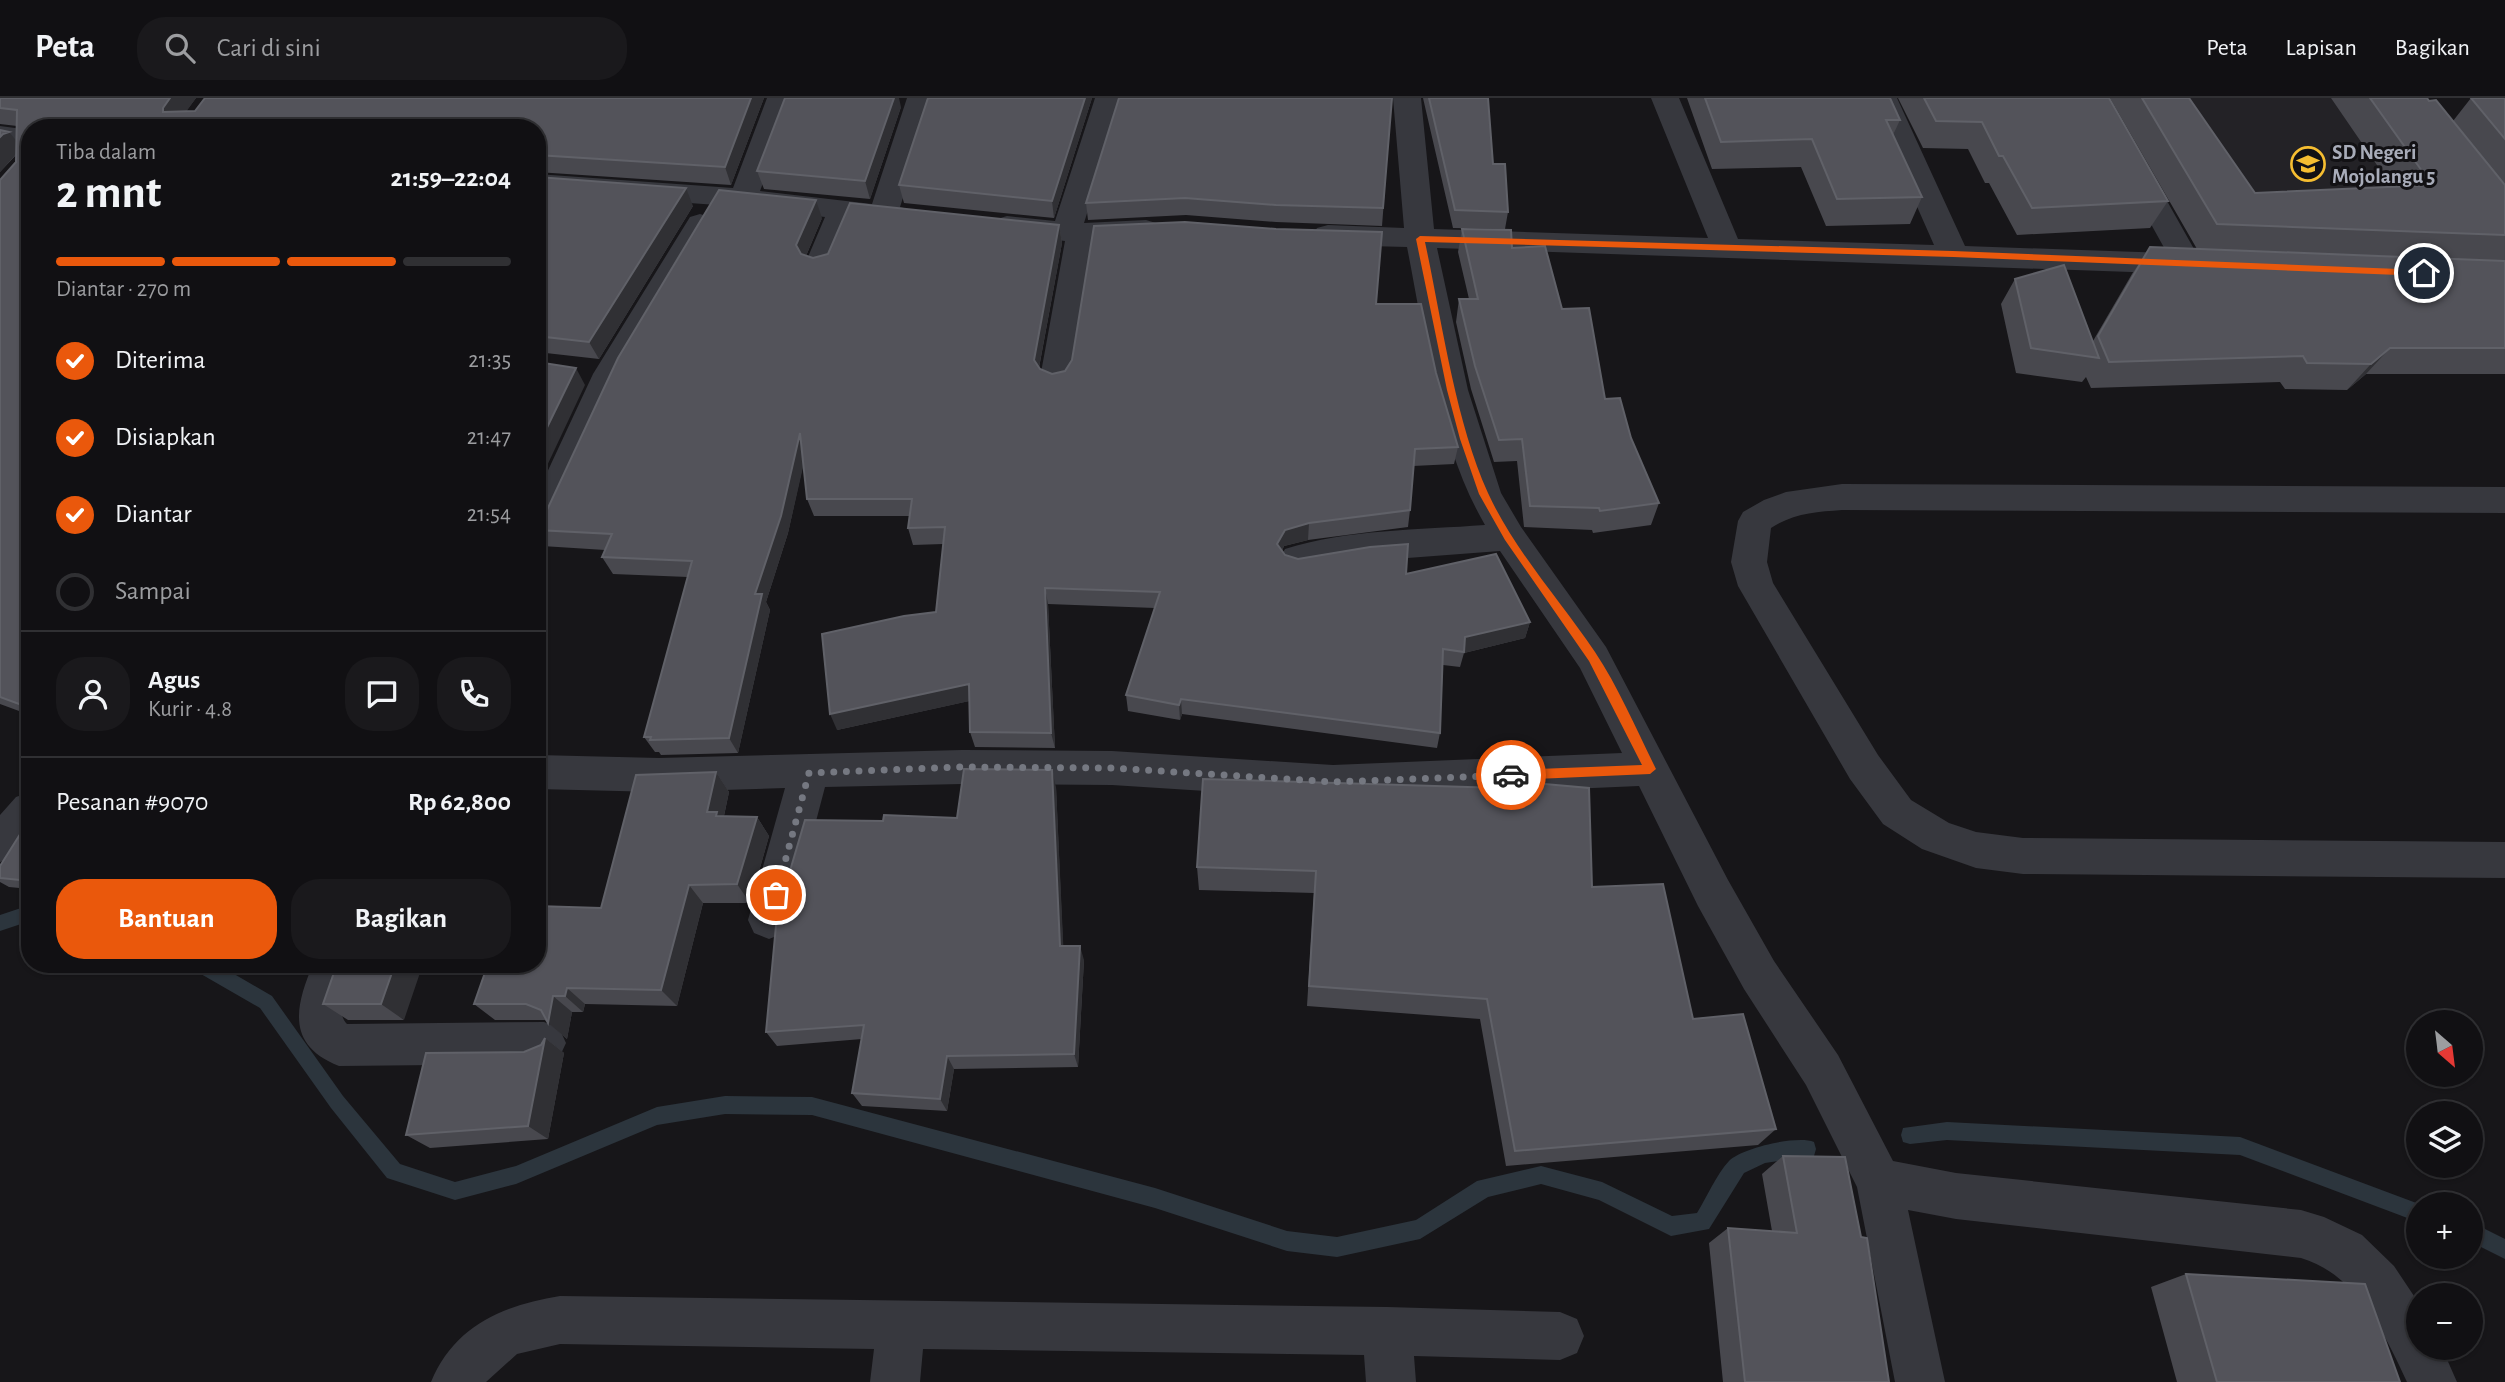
<!DOCTYPE html>
<html lang="id">
<meta charset="utf-8">
<style>
:root{--surface:#111013;--page:#1a191c;--text:#f1f3f6;--muted:#9c9da0;--line:#303033;--accent:#ea580c}
body{margin:0;font-family:"Alegreya Sans",sans-serif;background:var(--page);color:var(--text);height:100vh;display:flex;flex-direction:column;font-size:26px;white-space:nowrap}
*{box-sizing:border-box;margin:0}
p{font-size:23px;color:var(--muted)}
.icon{flex:none;width:38px;height:38px;fill:none;stroke:currentColor;stroke-width:2;stroke-linecap:round;stroke-linejoin:round}
.map{position:relative;flex:1;overflow:hidden}
.panel{position:absolute;left:21px;top:21px;width:525px;height:854px;display:flex;flex-direction:column;background:var(--surface);border-radius:28px;box-shadow:0 2px 5px #0004,0 0 0 2px var(--line)}
.panel>*{flex:none}
.needle{width:46px;rotate:152deg}
.fabs{position:absolute;left:2406px;top:912px;display:grid;gap:14px}
.fabs a{display:grid;place-items:center;width:77px;height:77px;border-radius:50%;background:var(--surface);box-shadow:0 2px 5px #0004,0 0 0 2px var(--line);font-size:35px}
.pin{position:absolute;display:grid;place-items:center;width:60px;height:60px;color:#fff;margin:-30px;border:4px solid #fff;border-radius:50%;box-shadow:0 2px 7px #0007}
.courier{position:absolute;display:grid;place-items:center;width:70px;height:70px;margin:-35px;border:5px solid #ea580c;border-radius:50%;background:#fff;color:#222;box-shadow:0 2px 9px #0007}
.overview em{font-style:normal;font-weight:700}
.overview div{display:flex;flex-direction:column-reverse}
.overview{display:flex;align-items:center;justify-content:space-between;height:119px;padding:0 35px}
h1{font-size:46px;font-weight:700;line-height:52px}
.bar{display:grid;grid-template-columns:repeat(4,1fr);gap:10px 7px;align-content:center;height:84px;padding:0 35px}
.bar i{height:9px;border-radius:5px;background:var(--line)}
.bar .selected{background:var(--accent)}
.bar p{grid-column:span 4}
.line{display:flex;align-items:center;gap:18px;padding:0 35px;border-top:2px solid var(--line)}
.line div{flex:1}
.round{display:grid;place-items:center;flex:none;width:74px;height:74px;border-radius:28px;background:var(--page)}
ol{padding:0 35px;list-style:none}
li{display:flex;align-items:center;gap:21px;height:77px}
li p{margin-inline-start:auto}
li .icon{padding:7px;border-radius:50%;background:var(--accent);color:#fff;stroke-width:4}
li:last-child{color:var(--muted)}
li i{width:38px;height:38px;border:4px solid var(--line);border-radius:50%}
.button{display:flex;gap:14px;margin-top:auto;padding:14px 35px}
.button a{flex:1;height:80px;border-radius:28px;background:var(--accent);color:#fff;font-size:28px;font-weight:700;line-height:80px;text-align:center}
.button a+a{background:var(--page);color:var(--text)}
header{display:flex;align-items:center;gap:42px;box-sizing:border-box;height:98px;padding:0 35px;background:var(--surface);border-bottom:2px solid var(--line)}
header strong{font-size:33px}
nav{display:flex;gap:38px;margin-inline-start:auto;font-size:24px}
.search{width:490px;height:63px;background:var(--page);display:flex;align-items:center;gap:18px;box-sizing:border-box;padding:0 24px;border-radius:28px;color:var(--muted);font-size:26px}
.map>svg:first-child{display:block}
</style>
<header>
<strong>Peta</strong>
<div class="search"><svg class="icon" aria-label="search" viewBox="0 0 24 24"><circle cx="10" cy="10" r="6"/><path d="M15 15l6 6"/></svg>Cari di sini</div>
<nav><a>Peta</a><a>Lapisan</a><a>Bagikan</a></nav>
</header>
<div class="map">
<svg width="2505" height="1284" viewBox="0 0 2505 1284">
<rect width="100%" height="100%" fill="#171619"/>
<path fill="#232226" d="M2125 0H2398L2505 132 2213 147Z"/>
<g fill="none" stroke-linecap="round" stroke-linejoin="round">
<path fill="#2c353d" fill-rule="evenodd" d="M30 807V823L0 833V817Z
M191 866H217L272 898 343 998 400 1066 455 1084 516 1068 657 1009 725 998 812 999 1155 1090 1287 1133 1337 1139 1416 1122 1477 1083 1541 1068 1602 1084 1672 1118 1697 1115C1707 1099 1716 1077 1729 1063 1742 1050 1797 1037 1814 1044L1816 1051 1814 1058 1765 1065 1744 1075 1709 1131 1671 1138 1599 1102 1541 1086 1488 1099 1420 1141 1337 1159 1287 1153 1155 1110 812 1017 725 1016 657 1027 516 1086 455 1102 387 1080 331 1010 260 910 194 872Z
M1947 1024 2240 1039 2419 1106 2418 1124 2240 1057 1947 1042 1910 1046 1903 1044 1901 1037 1903 1030Z
M2471 1124 2505 1141V1161L2471 1144Z"/>
<path fill="#37383e" fill-rule="evenodd" d="M767 0H795L760 93 872 106 907 0H935L900 109 908 111 913 118 908 125 898 128 853 123 831 173 820 176 809 173 805 166 825 119 717 107 537 94V76L733 90Z
M1095 0H1123L1084 125 1146 122 1156 125 1161 132 1156 139 1094 144 1072 280 1067 288 1056 291 1045 288 1040 280 1065 143 997 135 992 128 997 121 1007 118 1055 123Z
M1393 0H1421L1434 131 1708 140 1651 0H1679L1738 141 1934 147 1869 0H1897L1965 148 2167 155 2081 0H2109L2198 158 2203 159 2207 166 2203 173 2188 176 1437 150 1468 292 1501 395 1521 429 1606 549 1728 782 1774 863 1838 957 1893 1063 1956 1075 2301 1112 2324 1119 2362 1137 2394 1168 2418 1204V1250H2442L2457 1284H2407C2385 1236 2356 1176 2301 1160L1956 1121 1908 1112 1945 1284H1895L1857 1089 1806 987 1744 891 1698 808 1639 688 1333 701 1112 687 962 686 825 689 790 822 784 835 769 841 754 835 748 822 785 690 659 694 537 691V657L659 660 962 652 1112 653 1333 667 1622 655 1580 570 1500 453 1368 463 1297 475 1285 471 1279 461 1285 451C1348 431 1419 432 1485 427 1438 346 1425 240 1407 149L1328 147 1317 144 1313 137 1317 130 1328 127 1404 130Z
M0 28 30 32V50L0 46Z
M700 116 710 119 715 126 625 277 549 443 537 447V396L593 276 690 119Z
M1842 386 2505 389V415L1842 412C1816 414 1794 415 1771 430L1767 464 1773 485 1878 657 1911 702 1949 725 1976 734 2023 740 2505 744V780L2023 776 1976 770 1922 751 1883 726 1850 681 1738 488 1731 464 1738 423 1743 414 1764 402 1786 394Z
M30 694V740L14 759 0 764V717L16 699Z
M313 866H355C348 883 332 910 347 926L544 924 559 930 566 945 559 960 544 966 339 968C286 947 295 909 313 866Z
M560 1198 1387 1209 1560 1214 1577 1221 1584 1238 1577 1255 1560 1262 1414 1258 1416 1284H1366L1364 1257 923 1251 920 1284H870L874 1251 560 1246 517 1256 486 1284H431C454 1228 503 1207 560 1198Z"/>
</g>
<path fill="#48484e" d="M0 0H196L186 13H195L205 0H764L731 87 537 74V30H30V617L0 606V82L16 64 17 56 0 74V32L17 43V28L0 26Z
M928 0H1092L1054 120 904 105 899 87Z
M1392 0 1382 128 1276 124 1186 117 1088 122 1086 105Z
M1423 0H1488L1493 66 1508 114 1505 131 1453 130Z
M1687 0H1890L1900 22 1893 37 1922 99 1910 126 1826 128 1801 69 1712 71Z
M1898 0H2109L2168 103 2150 130 2017 137 1989 85H1985L1968 51 1923 50Z
M2110 0H2189L2255 95 2392 89 2331 0H2427L2453 23 2471 0H2505V276H2366L2347 292 2285 291 2280 284 2091 290 2086 279 2082 284 2016 275 2001 206 2015 181 2093 243 2132 176 2150 149 2197 151Z
M901 9 870 101 764 91 757 73Z
M537 79 693 108 599 261 537 254Z
M822 120 806 158 813 160 1059 127 1062 145 1039 270 1052 276 1376 206 1436 275 1458 349 1454 366 1413 368 1410 412 1408 429 1308 442 1284 448 1282 453 1285 457 1298 461 1406 476 1530 524 1525 540 1464 555 1460 569 1443 567 1440 635 1437 650 1182 616 1180 622 1128 613 1126 597 1155 510 1048 506 1055 650 975 649 970 634 969 603 837 632 936 514 943 446 913 447 908 430 909 418H814L807 401 803 367 788 435 766 504 770 512 738 655 661 657 659 654H655L644 639 688 479 613 476 602 459 605 452 542 448 537 442V428L540 427Z
M1462 131 1512 150 1562 211 1605 301 1631 340 1659 405 1651 427 1593 435 1592 432 1524 429 1517 363 1494 364 1471 291 1456 224 1459 201H1469L1458 154Z
M716 674 729 694 724 718 757 719 769 738 750 805H703L677 908 585 906 583 914H572L567 941 545 922H495L474 906 601 810Z
M1534 685 1592 789 1776 1031 1758 1047 1506 1068 1480 921 1307 908 1314 795 1199 792 1197 769 1532 691Z
M1056 689 1063 848 1084 862 1078 969 954 971 947 1013 862 1008 852 995 862 941 777 948 766 934 957 720Z
M30 730V791L9 789 0 784V768Z
M337 866 404 922H348L323 906Z
M545 940 564 955 548 1041 430 1050 406 1037 524 954 541 947Z
M1783 1058 1889 1284H1723L1709 1145 1728 1130 1772 1133 1762 1076Z
M2186 1176 2400 1284H2177L2151 1189Z"/>
<path fill="#303034" d="M170 0H196L176 28 163 14V10Z
M751 0H764L731 87 725 69Z
M894 0H899L901 9 870 101 865 83Z
M1085 0H1092L1054 120 1052 103Z
M9 34 24 52 18 54 0 74V39L3 36Z
M686 90 693 108 599 261 589 244Z
M816 102 822 120 803 165 796 147Z
M1059 127 1062 145 1037 280 1034 262Z
M2390 250 2366 276 2347 292 2371 266Z
M576 270 585 287 537 389V350Z
M800 335 807 352 788 435 766 504 770 512 738 655 729 640 755 496Z
M1309 425 1308 442 1284 448 1277 462V446L1285 432Z
M1045 490 1048 506 1055 650 1051 635Z
M1530 524 1525 540 1464 555 1465 539Z
M969 586 974 602 837 632 830 616Z
M1181 601 1182 616 1180 622 1179 607Z
M1052 672 1056 689 1064 862 1060 848Z
M716 674 729 694 723 722 707 714Z
M757 719 769 738 750 805 737 786Z
M689 787 703 805 677 908 661 892Z
M1080 848 1084 862 1078 969 1074 956Z
M395 866H423L404 922 381 906Z
M567 890 585 906 583 914 565 898Z
M553 898 572 914 567 941 548 925Z
M545 940 564 955 548 1041 528 1028Z
M947 958 954 971 947 1013 940 1001Z"/>
<path fill="#53535a" stroke="#606168" stroke-width="2" d="M0 0H170L163 10V14L195 13 205 0H751L725 69 537 57V30H30V610L0 599V82L16 64 17 12 0 10Z
M785 0H894L865 83 757 73Z
M928 0H1085L1052 103 899 87Z
M1119 0H1392L1383 110 1276 107 1185 100 1086 105Z
M1429 0H1488L1493 66H1505L1508 114 1455 112Z
M1705 0H1890L1900 22H1886L1922 99 1837 101 1812 41 1721 44Z
M1924 0H2109L2168 103 2032 110 2003 58H1999L1982 24 1936 23Z
M2142 0H2189L2255 95 2432 87 2370 0H2427L2429 3 2436 2 2505 87V137L2217 126Z
M2471 0H2505V41Z
M0 32 9 34 3 36 0 39Z
M537 79 686 90 589 244 537 238Z
M719 92 816 102 796 147 801 156 813 160 828 156 850 105 1059 127 1034 262 1040 271 1052 276 1065 273 1072 262 1094 128 1185 124 1276 131 1382 134 1376 206H1421L1436 275 1458 349 1415 351 1410 412 1309 425 1285 432 1277 446 1285 457 1298 461 1370 449 1408 446 1406 476 1496 456 1530 524 1465 539 1464 554 1443 551 1440 635 1181 601 1179 607 1126 597 1160 494 1045 490 1051 635 970 634 969 586 830 616 822 536 904 518 936 514 945 429 908 430 912 401H807L800 335 781 418 755 496H762L729 640 650 642 651 639H644L692 463 602 459 612 436 537 432V428L540 427 618 260Z
M1462 131 1511 132 1512 150 1545 148 1562 211 1589 210 1605 301 1620 300 1631 340 1659 405 1600 413 1599 410 1530 408 1522 341 1499 342 1475 268 1459 201H1478Z
M2150 149 2505 163V250H2390L2371 266 2307 265 2303 258 2109 264 2098 238Z
M2064 167 2099 260 2031 250 2015 181Z
M537 264 576 270 537 350Z
M964 671 1052 672 1060 848H1080L1074 956 947 958 940 1001 852 995 864 927 766 934 777 817 805 722 883 723 884 717 957 720Z
M716 674 707 714H717L716 718 757 719 737 786 689 787 661 892 567 890 565 898H553L548 925 541 912 526 906H474L488 866H537V808L601 810 636 677Z
M1203 681 1533 691 1534 685 1589 690 1592 789 1663 786 1693 921 1743 916 1776 1031 1515 1053 1487 901 1309 888 1316 773 1197 769Z
M24 730H30V783L0 780V768Z
M337 866H395L381 906H323Z
M545 940 528 1028 406 1037 426 955 524 954 541 947Z
M1783 1058 1845 1059 1861 1139 1867 1140 1889 1284H1745L1728 1130 1797 1135Z
M2186 1176 2365 1186 2400 1284H2217Z"/>
<path fill="#ea580c" d="M1420 138 1953 153 2424 172 2428 175 2424 178 1953 159 1425 144C1442 223 1455 322 1488 395 1514 452 1560 502 1595 554 1619 590 1637 633 1656 671L1650 676 1511 682 1505 677 1511 672 1642 667 1589 563 1505 442 1479 396 1460 341 1447 292 1416 141Z"/>
<g fill="none" stroke-linecap="round" stroke-linejoin="round">
<path stroke="#757881" stroke-width="7" stroke-dasharray="0 12.6" d="M776 797 809 675 962 669 1112 670 1334 684 1511 677"/>
</g>
<defs>
<g id="school-ring" transform="scale(1.75)"><circle r="9.5" fill="#121114" stroke="#f6be31" stroke-width="1.5"/><path d="M0-5L7-2L0 1L-7-2ZM-4 1L0 2.5L4 1V4Q0 6-4 4Z" fill="#f6be31"/></g>
</defs>
<g fill-rule="evenodd">
<use href="#school-ring" x="2308" y="66"/>
</g>
<g text-anchor="middle" dominant-baseline="central" stroke-width="6" stroke-linejoin="round" paint-order="stroke">
<g font-size="21" font-weight="bold" fill="#a8acb9" stroke="#121114" text-anchor="start">
<text x="2332" y="54">SD Negeri<tspan x="2332" dy="24">Mojolangu 5</tspan></text>
</g>
</g>
</svg>
<div class="fabs">
<a><svg class="needle" viewBox="-14 -14 28 28"><path d="M0-13l5 13h-10z" fill="#e53935"/><path d="M0 13l5-13h-10z" fill="#9c9da0"/></svg></a>
<a><svg class="icon" aria-label="layers" viewBox="0 0 24 24"><path d="M12 4l9 5-9 5-9-5zM3 14l9 5 9-5"/></svg></a>
<a>+</a>
<a>−</a>
</div>
<div class="pin" style="left:776px;top:797px;background:#ea580c"><svg class="icon" aria-label="bag" viewBox="0 0 24 24"><path d="M5 8h14l-1 12H6zM9 8a3 3 0 0 1 6 0"/></svg></div>
<div class="pin" style="left:2424px;top:175px;background:#1f2937"><svg class="icon" aria-label="home" viewBox="0 0 24 24"><path d="M3 11l9-7 9 7M6 9v11h12V9"/></svg></div>
<div class="courier" style="left:1511px;top:677px"><svg class="icon" aria-label="car" viewBox="0 0 24 24"><path d="M5 17H2v-5l4-1 3-4h7l3 4 3 1v5h-3M9 17h6M6 11h13"/><circle cx="7" cy="17" r="2"/><circle cx="17" cy="17" r="2"/></svg></div>
<section class="panel">
<div class="overview"><div><h1>2 mnt</h1><p>Tiba dalam</p></div><em>21:59–22:04</em></div>
<div class="bar"><i class="selected"></i><i class="selected"></i><i class="selected"></i><i></i><p>Diantar · 270 m</p></div>
<ol>
<li><svg class="icon" aria-label="check" viewBox="0 0 24 24"><path d="M5 12l5 5 9-10"/></svg>Diterima<p>21:35</p></li>
<li><svg class="icon" aria-label="check" viewBox="0 0 24 24"><path d="M5 12l5 5 9-10"/></svg>Disiapkan<p>21:47</p></li>
<li><svg class="icon" aria-label="check" viewBox="0 0 24 24"><path d="M5 12l5 5 9-10"/></svg>Diantar<p>21:54</p></li>
<li><i></i>Sampai</li>
</ol>
<div class="line" style="height:126px"><a class="round"><svg class="icon" aria-label="person" viewBox="0 0 24 24"><circle cx="12" cy="8" r="4"/><path d="M4 21q1-7 8-7t8 7"/></svg></a><div><b>Agus</b><p>Kurir · 4.8</p></div><a class="round"><svg class="icon" aria-label="chat" viewBox="0 0 24 24"><path d="M4 5h16v11H9l-5 4z"/></svg></a><a class="round"><svg class="icon" aria-label="phone" viewBox="0 0 24 24"><path d="M5 4h4l2 5-3 2q2 4 5 5l2-3 5 2v4C11 20 4 13 5 4z"/></svg></a></div>
<div class="line" style="height:91px"><div>Pesanan #9070</div><b>Rp 62,800</b></div>
<div class="button"><a>Bantuan</a><a>Bagikan</a></div>
</section>
</div>
